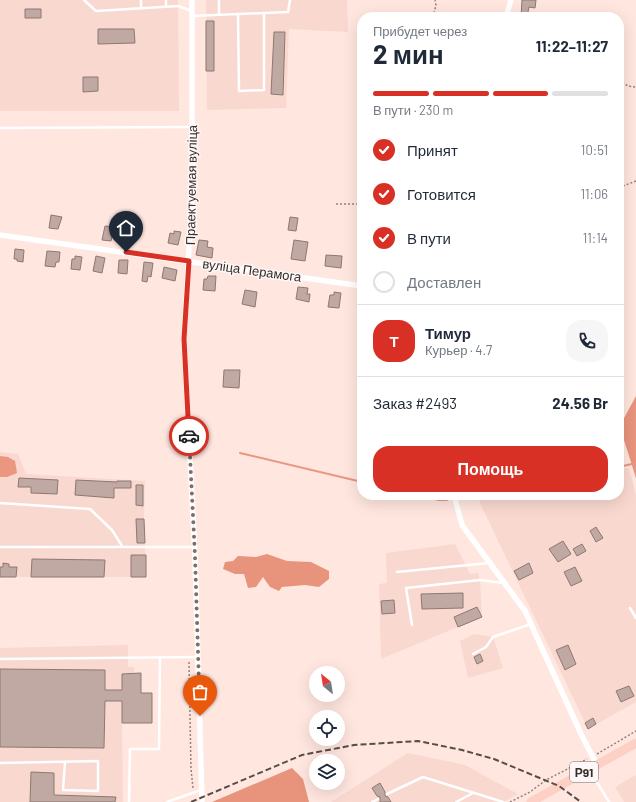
<!DOCTYPE html>
<html lang="ru">
<meta charset="utf-8">
<style>
:root{--surface:#fff;--page:#f6f6f7;--text:#1f2937;--muted:#747a83;--line:#e0e1e3;--accent:#d93025}
body{margin:0;font-family:Barlow,sans-serif;background:var(--page);color:var(--text);height:100vh;display:flex;flex-direction:column;font-size:15px;white-space:nowrap}
*{box-sizing:border-box;margin:0}
p{font-size:13px;color:var(--muted)}
.icon{flex:none;width:22px;height:22px;fill:none;stroke:currentColor;stroke-width:2;stroke-linecap:round;stroke-linejoin:round}
.map{position:relative;flex:1;overflow:hidden}
.panel{position:absolute;left:357px;top:12px;width:267px;height:488px;display:flex;flex-direction:column;background:var(--surface);border-radius:16px;box-shadow:0 4px 16px #0002}
.panel>*{flex:none}
.needle{width:26px;rotate:330deg}
.controls{position:absolute;left:309px;top:666px;display:grid;gap:8px}
.controls a{display:grid;place-items:center;width:36px;height:36px;border-radius:50%;background:var(--surface);box-shadow:0 4px 16px #0002;font-size:20px}
.pin{position:absolute;display:grid;place-items:center;width:34px;height:34px;color:#fff;margin:-41px -17px;border-radius:50% 50% 50% 0;rotate:-45deg;box-shadow:0 0 4px #0007}
.pin .icon{rotate:45deg}
.courier{position:absolute;display:grid;place-items:center;width:40px;height:40px;margin:-20px;border:3px solid #d93025;border-radius:50%;background:#fff;color:#222;box-shadow:0 1px 5px #0007}
.overview em{font-style:normal;font-weight:700}
.overview div{display:flex;flex-direction:column-reverse}
.overview{display:flex;align-items:center;justify-content:space-between;height:68px;padding:0 16px}
h1{font-size:26px;font-weight:700;line-height:30px}
.bar{display:grid;grid-template-columns:repeat(4,1fr);gap:6px 4px;align-content:center;height:48px;padding:0 16px}
.bar i{height:5px;border-radius:3px;background:var(--line)}
.bar .active{background:var(--accent)}
.bar p{grid-column:span 4}
.line{display:flex;align-items:center;gap:10px;padding:0 16px;border-top:1px solid var(--line)}
.line div{flex:1}
.round{display:grid;place-items:center;flex:none;width:42px;height:42px;border-radius:16px;background:var(--page)}
ol{padding:0 16px;list-style:none}
li{display:flex;align-items:center;gap:12px;height:44px}
li p{margin-inline-start:auto}
li .icon{padding:4px;border-radius:50%;background:var(--accent);color:#fff;stroke-width:4}
li:last-child{color:var(--muted)}
li i{width:22px;height:22px;border:2px solid var(--line);border-radius:50%}
.cta{display:flex;gap:8px;margin-top:auto;padding:8px 16px}
.cta a{flex:1;height:46px;border-radius:16px;background:var(--accent);color:#fff;font-size:16px;font-weight:700;line-height:46px;text-align:center}
.map>svg:first-child{display:block}
</style>
<div class="map">
<svg width="636" height="802" viewBox="0 0 636 802">
<rect width="100%" height="100%" fill="#ffe6df"/>
<path fill="#f9d8cf" d="M0 0H178L179 111H0Z
M206 0H347L348 32 289 29 286 108 207 110Z
M0 452 18 454 26 474 145 481 144 519 146 577H0Z
M629 468 636 495V702L588 729 479 501 505 495H619V470Z
M455 544 470 574 478 573 480 580 482 617 381 659 379 584 387 583 386 553Z
M474 634 493 637 503 668 468 678 460 641Z
M128 645V667H134V673H141V693H152V723H122L123 802H0V648Z
M408 753 465 765 518 794 503 802H331Z
M636 775V802H624L615 787Z"/>
<path fill="#e8947d" d="M636 396V478L623 437V420Z
M267 554 287 561 311 562 329 571V579L319 587 305 585 282 587 279 591 270 587 263 577 256 587 248 588 244 574H235L223 569 225 562 233 561 238 556 256 557Z
M292 768 303 779 309 802H212Z"/>
<path fill="#eb967f" d="M0 456 8 457 15 461 17 473 7 477H0Z"/>
<g fill="none" stroke-linecap="round" stroke-linejoin="round">
<path stroke="#eb967f" stroke-width="2" d="M240 453 362 482
M619 467 636 463
M417 495 439 500H447
M460 499 494 495"/>
</g>
<path fill="#c0a9a3" stroke="#8e7872" d="M522 0H536L535 8 529 7 527 17H521Z
M25 9H41V18H25Z
M206 21H214V71H206Z
M98 29H134L135 43 98 44Z
M274 32H285L283 95 271 94Z
M83 77H98V91L83 92Z
M51 215 62 217 58 229 49 228Z
M290 217 298 218 296 231 288 230Z
M105 226 114 227 111 241 102 240Z
M174 231 181 232 178 245 168 243 170 233 174 234Z
M199 240 208 241 207 247 213 248 212 258 196 255Z
M294 240 308 242 305 261 291 259Z
M15 249 24 250 23 262 17 261V259H14Z
M47 251 60 252 59 262H56L55 267 45 266Z
M326 255 342 256 341 268 325 266Z
M75 256 82 257 80 270 71 269 72 259H75Z
M96 256 105 258 102 273 93 271Z
M119 260H128L127 274 118 273Z
M144 262 153 263 151 277 148 276 147 282 142 281Z
M164 267 177 270 175 281 162 278Z
M208 276H216L215 291 203 290 204 279H207Z
M298 287 308 288 307 294H310L309 302 296 299Z
M245 290 257 292 255 307 242 304Z
M334 292 341 293 339 308 328 307 330 295H334Z
M224 370H240L239 388 223 387Z
M19 478 58 480 57 494 31 493V487H18Z
M76 480 117 482V481H131V488H114V498L75 495Z
M136 485H143V506L136 505Z
M136 519H144L145 543H137Z
M596 527 603 538 596 542 590 531Z
M563 541 571 554 558 562 549 549Z
M582 544 586 551 577 556 573 549Z
M131 555H146V577H131Z
M32 559 105 560 104 577H31Z
M3 563 9 564V567H17L16 577H0V567H3Z
M529 563 533 573 519 580 514 571Z
M575 567 582 581 571 586 564 572Z
M463 593V608L422 609 421 594Z
M394 600 395 613 382 614 381 601Z
M477 607 482 617 458 627 454 617Z
M568 645 576 664 565 670 556 650Z
M480 654 483 661 477 664 474 657Z
M0 669 105 670V690H122V674L141 673V693H152V723H122V701H105L104 748 0 747Z
M629 686 634 696 621 702 616 691Z
M593 718 596 724 588 729 585 723Z
M31 772 54 773V795L116 797 115 802H30Z
M380 783 385 792V796L388 797 391 802H380V797L377 796 372 788Z"/>
<g fill="none" stroke-linecap="round" stroke-linejoin="round">
<path stroke="#93837e" stroke-width="1.5" stroke-dasharray="2 2" stroke-linecap="butt" d="M433 17 436 5 435 0
M619 80 628 86 636 87
M619 185 623 186 636 181
M336 204H362
M189 662 191 769 193 788
M597 754 636 731
M510 802 530 792 546 780 587 759"/>
<path stroke="#fff" stroke-width="2.5" d="M84 0 96 11 178 6 192 11
M141 0V8
M166 0V6
M219 0V15
M238 14 239 91 264 90V13
M192 16 288 12 290 0
M0 128 191 127
M0 503 90 509 112 530 122 546
M0 547H194
M397 572 489 563
M630 608 636 618
M412 625 406 588 480 580 503 583
M473 654 486 647 493 637 531 624
M0 659 198 657
M0 763 98 761V791L63 790 65 762
M590 771 609 802
M387 794 423 777 503 802
M129 802 130 749H159L160 657
M167 802 201 790
M372 802 378 799
M456 802 473 793"/>
<path stroke="#fff" stroke-width="5.5" d="M192 0V195L184 339 195 556 202 802
M506 17 511 0
M0 235 362 286
M454 495 462 525 525 611 582 736 597 765"/>
<path stroke="#fcd0c4" stroke-width="9" d="M531 802 636 743"/>
<path stroke="#584d49" stroke-width="2" stroke-dasharray="6 3" stroke-linecap="butt" d="M191 802 302 755 354 745 418 741 462 750 494 759 559 786 581 802"/>
</g>
<g fill="none" stroke-linecap="round" stroke-linejoin="round">
<path stroke="#7c6e69" stroke-width="4" stroke-dasharray="0 7.2" d="M189 436 195 556 200 716"/>
<path stroke="#d93025" stroke-width="5" d="M126 252 189 261 184 339 189 436"/>
</g>
<g text-anchor="middle" dominant-baseline="central" stroke-width="3" stroke-linejoin="round" paint-order="stroke">
<rect fill="#fdf8f7" stroke="#726a68" stroke-width="1" x="570" y="762" width="28" height="20" rx="3"/>
<g font-size="12" font-weight="bold" fill="#362d2a">
<text x="584" y="772">Р91</text>
</g>
<g font-size="13" fill="#362d2a" stroke="#fdf8f7">
<text transform="translate(191 185) rotate(-89)">Праектуемая вуліца</text>
<text transform="translate(252 270) rotate(8)">вуліца Перамога</text>
</g>
</g>
</svg>
<div class="controls">
<a><svg class="needle" viewBox="-14 -14 28 28"><path d="M0-13l5 13h-10z" fill="#e53935"/><path d="M0 13l5-13h-10z" fill="#747a83"/></svg></a>
<a><svg class="icon" aria-label="locate" viewBox="0 0 24 24"><circle cx="12" cy="12" r="6"/><path d="M12 2v4M12 18v4M2 12h4M18 12h4"/></svg></a>
<a><svg class="icon" aria-label="layers" viewBox="0 0 24 24"><path d="M12 4l9 5-9 5-9-5zM3 14l9 5 9-5"/></svg></a>
</div>
<div class="pin" style="left:200px;top:716px;background:#ea580c"><svg class="icon" aria-label="bag" viewBox="0 0 24 24"><path d="M5 8h14l-1 12H6zM9 8a3 3 0 0 1 6 0"/></svg></div>
<div class="pin" style="left:126px;top:252px;background:#1f2937"><svg class="icon" aria-label="home" viewBox="0 0 24 24"><path d="M3 11l9-7 9 7M6 9v11h12V9"/></svg></div>
<div class="courier" style="left:189px;top:436px"><svg class="icon" aria-label="car" viewBox="0 0 24 24"><path d="M5 17H2v-5l4-1 3-4h7l3 4 3 1v5h-3M9 17h6M6 11h13"/><circle cx="7" cy="17" r="2"/><circle cx="17" cy="17" r="2"/></svg></div>
<section class="panel">
<div class="overview"><div><h1>2 мин</h1><p>Прибудет через</p></div><em>11:22–11:27</em></div>
<div class="bar"><i class="active"></i><i class="active"></i><i class="active"></i><i></i><p>В пути · 230 m</p></div>
<ol>
<li><svg class="icon" aria-label="check" viewBox="0 0 24 24"><path d="M5 12l5 5 9-10"/></svg>Принят<p>10:51</p></li>
<li><svg class="icon" aria-label="check" viewBox="0 0 24 24"><path d="M5 12l5 5 9-10"/></svg>Готовится<p>11:06</p></li>
<li><svg class="icon" aria-label="check" viewBox="0 0 24 24"><path d="M5 12l5 5 9-10"/></svg>В пути<p>11:14</p></li>
<li><i></i>Доставлен</li>
</ol>
<div class="line" style="height:72px"><b class="round" style="background:var(--accent);color:#fff">Т</b><div><b>Тимур</b><p>Курьер · 4.7</p></div><a class="round"><svg class="icon" aria-label="phone" viewBox="0 0 24 24"><path d="M5 4h4l2 5-3 2q2 4 5 5l2-3 5 2v4C11 20 4 13 5 4z"/></svg></a></div>
<div class="line" style="height:52px"><div>Заказ #2493</div><b>24.56 Br</b></div>
<div class="cta"><a>Помощь</a></div>
</section>
</div>
